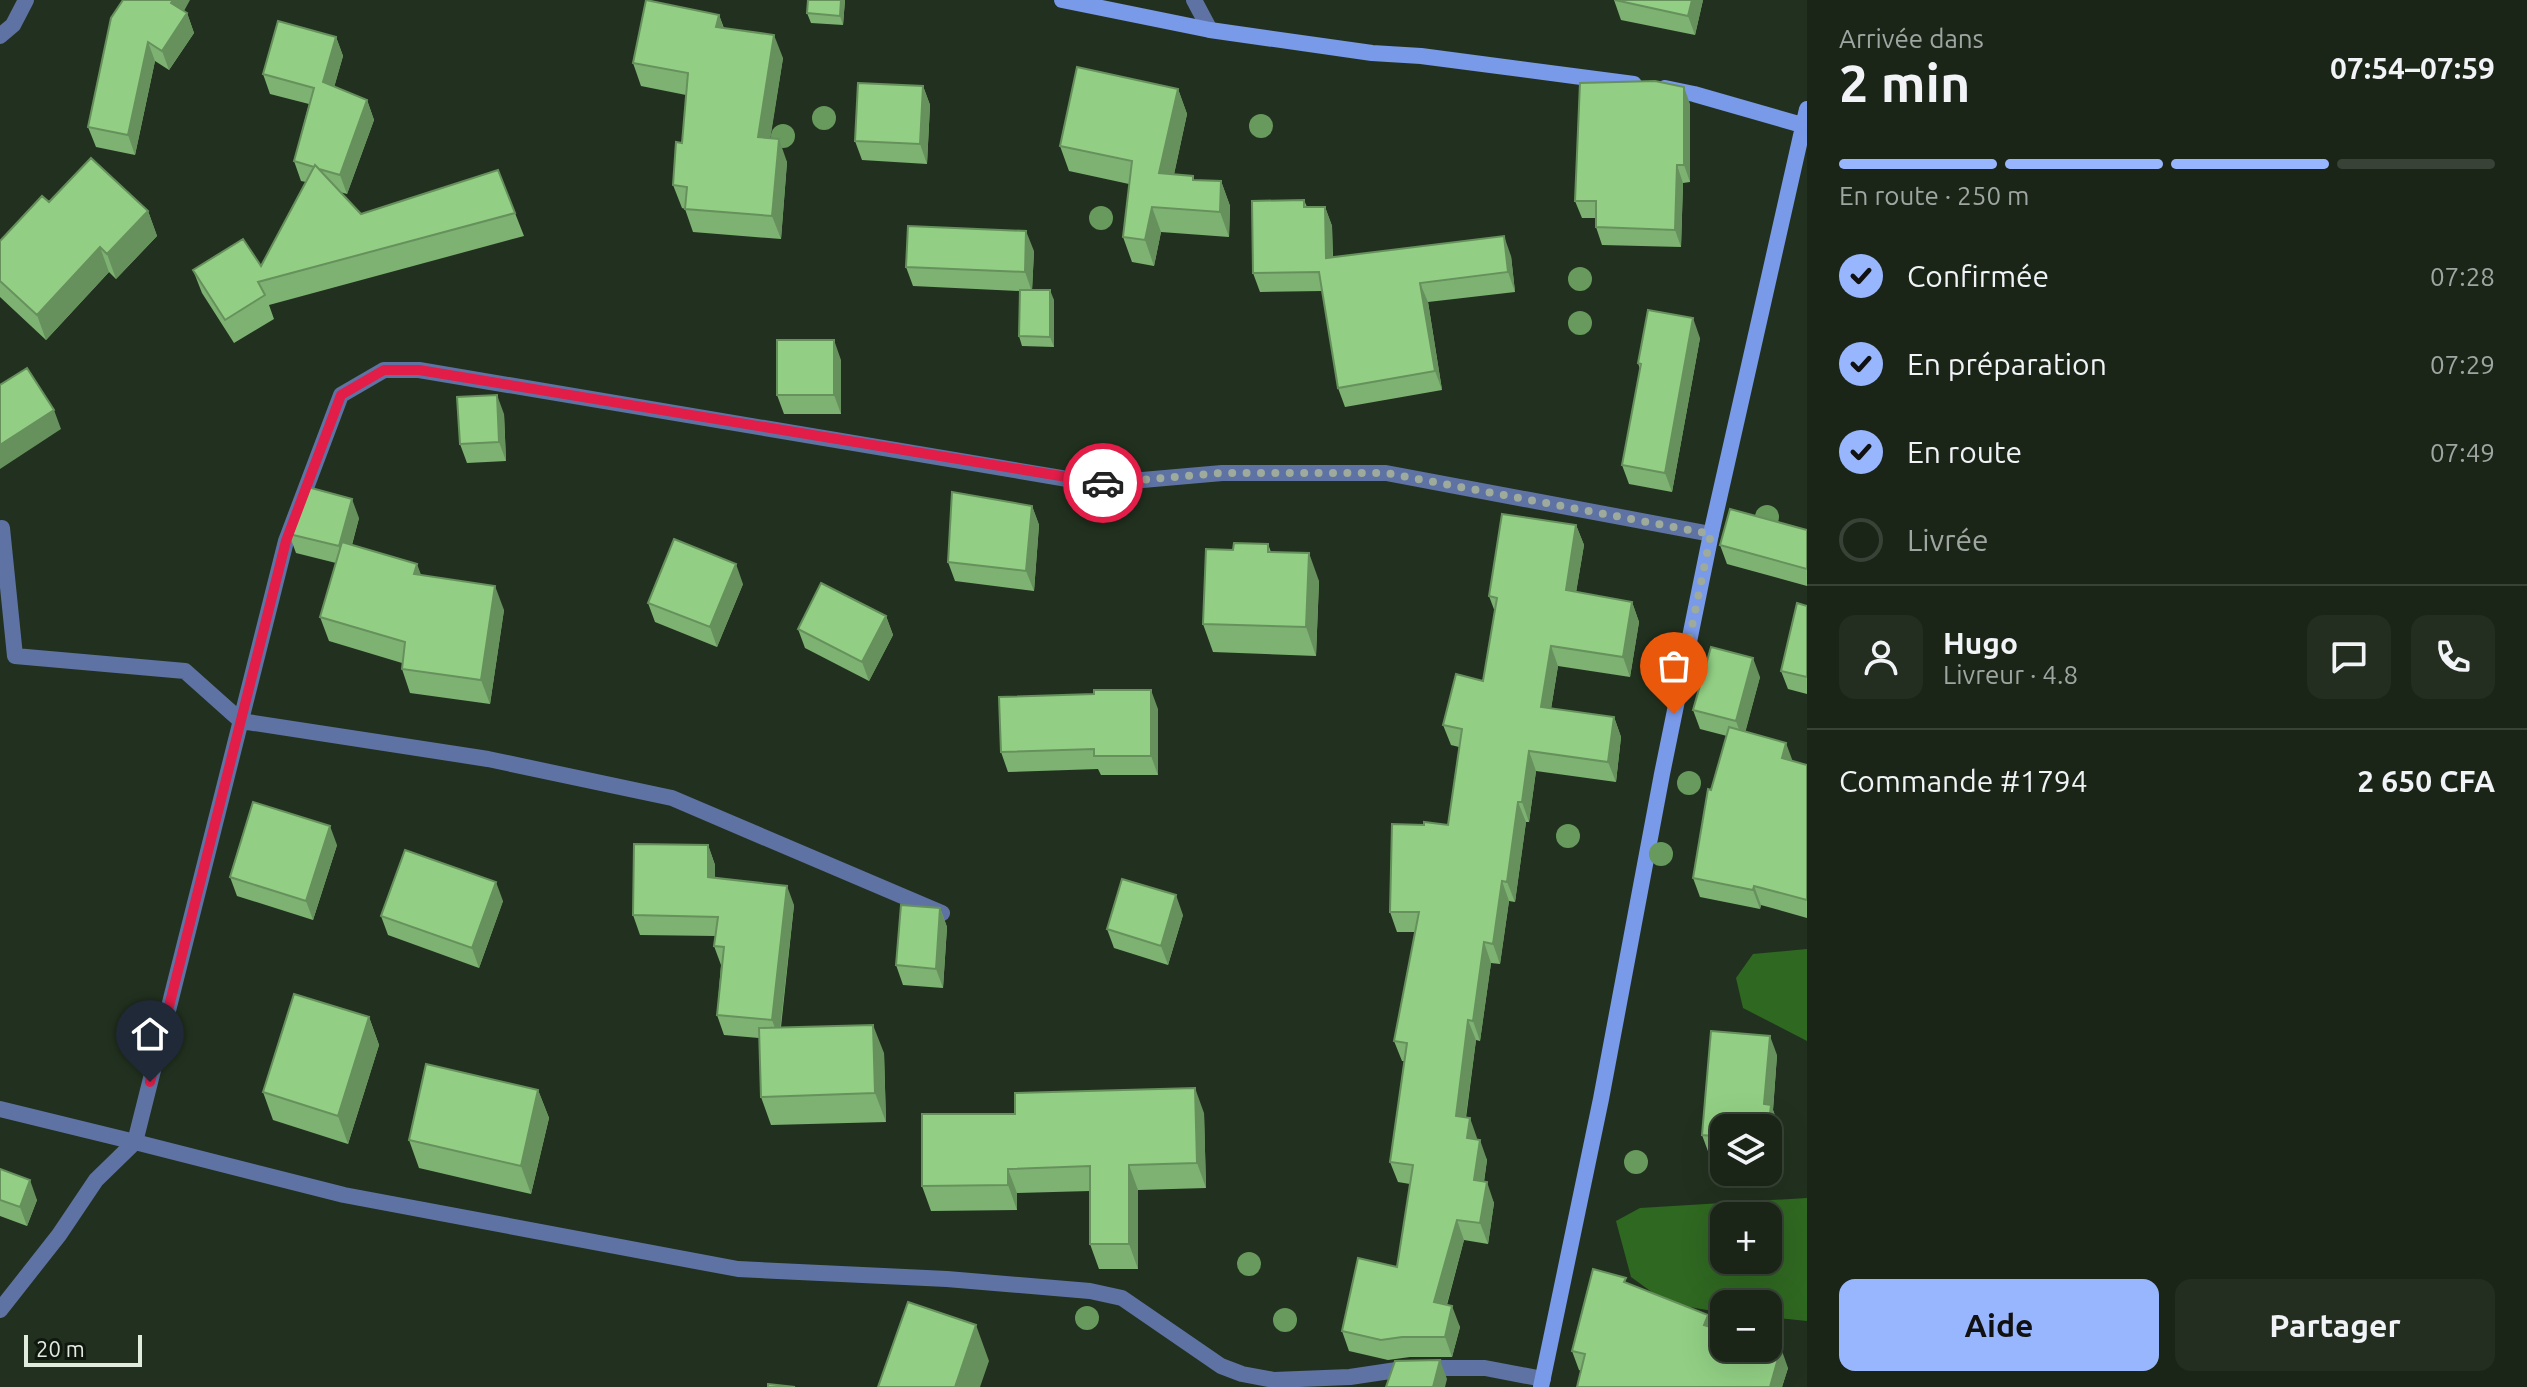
<!DOCTYPE html>
<html lang="fr">
<meta charset="utf-8">
<style>
:root{--surface:#1a2517;--page:#232d20;--text:#f1f3f6;--muted:#9fa5a1;--line:#384236;--accent:#98b6fd}
body{margin:0;font-family:Ubuntu,sans-serif;background:var(--page);color:var(--text);height:100vh;display:flex;flex-direction:column;font-size:30px;white-space:nowrap}
*{box-sizing:border-box;margin:0}
p{font-size:26px;color:var(--muted)}
.icon{flex:none;width:44px;height:44px;fill:none;stroke:currentColor;stroke-width:2;stroke-linecap:round;stroke-linejoin:round}
.map{position:relative;flex:1;overflow:hidden}
.sheet{display:flex;flex-direction:column;background:var(--surface);width:720px}
.sheet>*{flex:none}
.tools{position:absolute;left:1710px;top:1114px;display:grid;gap:16px}
.tools a{display:grid;place-items:center;width:72px;height:72px;border-radius:16px;background:var(--surface);box-shadow:0 8px 32px #0002,0 0 0 2px var(--line);font-size:40px}
.scale{position:absolute;left:24px;bottom:20px;width:118px;box-sizing:border-box;padding-left:8px;border:4px solid #e1ebde;border-top:0;font-size:22px;line-height:28px;white-space:nowrap;color:#e1ebde;-webkit-text-stroke:6px #10170f;paint-order:stroke}
.pin{position:absolute;display:grid;place-items:center;width:68px;height:68px;color:#fff;margin:-82px -34px;border-radius:50% 50% 50% 0;rotate:-45deg;box-shadow:0 0 8px #0007}
.pin .icon{rotate:45deg}
.courier{position:absolute;display:grid;place-items:center;width:80px;height:80px;margin:-40px;border:6px solid #e11d48;border-radius:50%;background:#fff;color:#222;box-shadow:0 2px 10px #0007}
.summary em{font-style:normal;font-weight:700}
.summary div{display:flex;flex-direction:column-reverse}
.summary{display:flex;align-items:center;justify-content:space-between;height:136px;padding:0 32px}
h1{font-size:52px;font-weight:700;line-height:60px}
.bar{display:grid;grid-template-columns:repeat(4,1fr);gap:12px 8px;align-content:center;height:96px;padding:0 32px}
.bar i{height:10px;border-radius:6px;background:var(--line)}
.bar .on{background:var(--accent)}
.bar p{grid-column:span 4}
.line{display:flex;align-items:center;gap:20px;padding:0 32px;border-top:2px solid var(--line)}
.line div{flex:1}
.round{display:grid;place-items:center;flex:none;width:84px;height:84px;border-radius:16px;background:var(--page)}
ol{padding:0 32px;list-style:none}
li{display:flex;align-items:center;gap:24px;height:88px}
li p{margin-inline-start:auto}
li .icon{padding:8px;border-radius:50%;background:var(--accent);color:#111;stroke-width:4}
li:last-child{color:var(--muted)}
li i{width:44px;height:44px;border:4px solid var(--line);border-radius:50%}
.primary-button{display:flex;gap:16px;margin-top:auto;padding:16px 32px}
.primary-button a{flex:1;height:92px;border-radius:16px;background:var(--accent);color:#111;font-size:32px;font-weight:700;line-height:92px;text-align:center}
.primary-button a+a{background:var(--page);color:var(--text)}
main{display:flex;flex:1;min-height:0}
.map>svg:first-child{display:block}
</style>
<main>
<div class="map">
<svg width="1807" height="1387" viewBox="0 0 1807 1387">
<rect width="100%" height="100%" fill="#22311f"/>
<path fill="#2f6821" fill-rule="evenodd" d="M1807 949V1041L1743 1008 1736 978 1753 954Z
M1807 1198V1321L1768 1317V1304H1724V1313L1667 1303 1631 1277 1616 1221 1640 1208ZM1724 1216H1768V1260H1724Z"/>
<g fill="none" stroke-linecap="round" stroke-linejoin="round">
<path stroke="#5e73a4" stroke-width="16" d="M1194 0 1210 30
M0 36 13 25 26 0
M2 528 15 656 185 671 241 721 488 759 672 798 942 913
M0 1109 135 1142
M0 1310 59 1235 96 1180 135 1142
M1543 1379 1485 1368H1410L1350 1377 1274 1380 1242 1374 1221 1366 1122 1298 1090 1291 947 1279 738 1269 344 1195 135 1142 286 541 341 395 384 370H419L1097 484 1222 473H1386L1711 534"/>
<path stroke="#7999e9" stroke-width="16" d="M1062 0 1210 30 1372 53 1421 56 1634 84
M1665 88 1694 94 1802 125
M1541 1387 1601 1099 1662 774 1711 534 1807 109"/>
</g>
<g fill="#679a5c">
<circle cx="824" cy="118" r="12"/>
<circle cx="1261" cy="126" r="12"/>
<circle cx="783" cy="136" r="12"/>
<circle cx="1101" cy="218" r="12"/>
<circle cx="1580" cy="279" r="12"/>
<circle cx="1580" cy="323" r="12"/>
<circle cx="1767" cy="517" r="12"/>
<circle cx="1689" cy="783" r="12"/>
<circle cx="1568" cy="836" r="12"/>
<circle cx="1661" cy="854" r="12"/>
<circle cx="1636" cy="1162" r="12"/>
<circle cx="1249" cy="1264" r="12"/>
<circle cx="1087" cy="1318" r="12"/>
<circle cx="1285" cy="1320" r="12"/>
</g>
<path fill="#7eb272" d="M123 0 184 11 187 13 194 33 169 70 155 61 135 155 96 147 88 127Z
M845 0 843 25 811 23 807 13Z
M1614 0H1703L1695 35 1621 20Z
M719 15 724 28 783 58 770 138 787 162 781 239 693 232 685 209 682 208 673 185 682 143 686 95 641 86 633 63Z
M336 37 343 56 334 87 367 100 374 120 347 194 340 192 361 214 515 213 524 236 269 305 274 319 234 343 202 293 193 270 261 266 306 182 301 181 294 161 309 104 270 94 263 74Z
M923 86 930 105 927 164 862 160 855 141Z
M1178 89 1187 114 1174 174 1195 180 1221 181 1230 206 1229 237 1161 232 1154 266 1132 262 1123 237 1129 184 1069 171 1060 146Z
M1690 104V182L1683 183 1681 247 1602 245 1596 227V218H1582L1575 201Z
M1304 200 1307 207H1325L1332 226 1333 257 1511 256 1515 292 1428 302 1442 390 1345 407 1338 388 1322 291 1260 292 1253 273Z
M49 202 148 211 157 236 116 279 109 272 46 340 0 297V241Z
M1034 251 1032 290 1054 300V347L1022 346 1019 336V291L913 286 906 267Z
M1700 338 1672 492 1629 484 1622 465 1640 369 1638 363Z
M841 360V414H784L777 395Z
M504 414 506 461 467 463 460 444Z
M1032 506 1039 525 1034 591 955 581 948 562Z
M359 518 352 545 504 610 490 704 410 693 402 669V663L329 641 320 617 336 563 296 553 289 534Z
M1576 525 1584 545 1576 592 1632 602 1639 622 1630 677 1558 666 1551 709 1614 717 1621 737 1616 782 1536 771 1529 822H1526L1515 902 1509 901 1500 964 1491 963 1480 1041 1476 1040 1466 1118 1487 1160 1484 1182 1494 1203 1488 1244 1464 1240 1447 1305 1460 1327 1452 1357H1410L1388 1360 1349 1351 1342 1331 1397 1267 1410 1184 1398 1182 1390 1162 1404 1061H1402L1394 1041 1415 932H1397L1390 912 1448 825 1459 747 1451 745 1443 725 1483 681 1495 612 1489 596Z
M1807 530V586L1727 564 1720 545Z
M1268 544 1271 552 1319 581 1316 656 1213 652 1203 624 1233 550Z
M743 584 717 647 655 622 648 603Z
M1807 606V694L1788 689 1781 671Z
M886 616 893 635 869 681 805 648 798 629Z
M1760 677 1745 732 1792 761 1807 765V918L1761 905 1760 909 1700 897 1693 878 1711 790 1727 736 1700 729 1693 710Z
M1158 709V775H1101L1098 769 1008 772 1001 752Z
M337 845 313 920 237 896 230 877Z
M708 845 715 865V877L794 905 781 1027 884 1053 886 1122 771 1125 761 1097 759 1038 724 1035 717 1015 721 965 714 946 716 936 640 935 633 915Z
M503 901 479 968 388 935 381 916Z
M940 908 947 927 943 988 903 985 896 965Z
M1183 915 1168 965 1114 948 1107 929Z
M369 1017 379 1045 348 1144 273 1120 263 1092Z
M1777 1055 1773 1110 1778 1124 1774 1161H1768V1128H1724V1156L1709 1154 1702 1135Z
M538 1090 549 1118 531 1194 419 1168 409 1140Z
M1204 1113 1206 1188 1138 1190V1269H1099L1090 1244V1191L1017 1193V1210L931 1211 922 1186Z
M0 1169 37 1200 27 1226 0 1216Z
M1627 1283 1788 1368 1782 1387H1577L1581 1371 1579 1370 1572 1351Z"/>
<path fill="#66915c" d="M173 0H190L178 22 171 3Z
M841 0H845L843 25 840 16Z
M1692 0H1703L1695 35 1688 16Z
M187 13 194 33 169 70 162 51Z
M719 15 727 38 716 27Z
M774 35 783 58 767 160 758 137Z
M336 37 343 56 330 102 323 82Z
M148 42 155 61 135 155 128 135Z
M923 86 930 105 927 164 920 144Z
M1684 87 1690 104V182L1684 165Z
M1178 89 1187 114 1169 198 1159 173Z
M367 100 374 120 347 194 340 175Z
M779 139 787 162 781 239 772 216Z
M1677 165 1683 183 1681 247 1675 230Z
M1221 181 1230 206 1229 237 1220 212Z
M1152 207 1161 232 1154 266 1145 240Z
M1325 207 1332 226 1333 278 1326 258Z
M148 211 157 236 116 279 107 254Z
M1026 231 1034 251 1032 292 1025 272Z
M1504 236 1511 256 1515 292 1508 272Z
M100 247 109 272 46 340 37 315Z
M1420 283 1428 302 1442 390 1435 371Z
M1050 290 1054 300V347L1050 337Z
M1693 318 1700 338 1672 492 1665 473Z
M834 340 841 360V414L834 395Z
M497 395 504 414 506 461 499 442Z
M54 410 61 429 0 469V445Z
M352 499 359 518 346 566 339 546Z
M1032 506 1039 525 1034 591 1026 571Z
M1576 525 1584 545 1573 611 1566 590Z
M1309 553 1319 581 1316 656 1306 627Z
M417 564 426 588 414 574Z
M736 564 743 584 717 647 710 627Z
M495 586 504 610 490 704 481 680Z
M1632 602 1639 622 1630 677 1623 657Z
M886 616 893 635 869 681 862 662Z
M1551 646 1558 666 1548 727 1541 707Z
M1753 658 1760 677 1743 741 1736 721Z
M1151 690 1158 709V775L1151 756Z
M1614 717 1621 737 1616 782 1608 762Z
M1786 743 1793 762 1782 758Z
M1529 751 1536 771 1529 822 1522 802Z
M1518 802 1526 822 1515 902 1507 882Z
M330 826 337 845 313 920 306 901Z
M708 845 715 865V896L708 877Z
M1502 881 1509 901 1500 964 1493 944Z
M496 882 503 901 479 968 472 948Z
M787 886 794 905 779 1039 772 1020Z
M1754 886 1761 905 1760 909 1753 890Z
M1176 895 1183 915 1168 965 1161 946Z
M940 908 947 927 943 988 936 969Z
M1484 942 1491 963 1480 1041 1473 1021Z
M369 1017 379 1045 348 1144 338 1116Z
M1468 1020 1476 1040 1463 1137 1456 1116Z
M873 1025 884 1053 886 1122 875 1093Z
M1770 1036 1777 1055 1773 1110 1778 1124 1774 1161 1768 1145V1132L1764 1104Z
M1195 1088 1204 1113 1206 1188 1197 1163Z
M538 1090 549 1118 531 1194 521 1166Z
M1470 1118 1477 1138 1475 1159 1467 1138Z
M1480 1140 1487 1160 1481 1201 1474 1180Z
M1129 1165 1138 1190V1269L1129 1244Z
M1008 1169 1017 1193V1210L1008 1185Z
M30 1180 37 1200 27 1226 20 1207Z
M1487 1182 1494 1203 1488 1244 1480 1223Z
M1457 1220 1464 1240 1442 1322 1434 1302Z
M1452 1306 1460 1327 1452 1357 1445 1337Z
M1708 1315 1715 1334 1704 1325Z
M976 1325 989 1361 980 1387H955Z
M1781 1348 1788 1368 1782 1387H1770Z
M1440 1360 1447 1379 1445 1387H1433Z"/>
<path fill="#92cf84" stroke="#66915c" stroke-width="2" d="M123 0H173L171 3 187 13 162 51 148 42 128 135 88 127 111 18Z
M646 0 719 15 716 27 774 35 758 137 779 139 772 216 685 209 687 187 673 185 676 142 682 143 688 73 633 63Z
M808 0H841L840 16 807 13Z
M1615 0H1692L1688 16Z
M278 21 336 37 323 82 367 100 340 175 319 169 315 165 314 167 294 161 314 88 263 74Z
M1077 67 1178 89 1159 173 1193 176V180L1221 181 1220 212 1152 207 1145 240 1123 237 1132 161 1060 146Z
M1655 81 1684 87V165H1677L1675 230 1596 227V201H1575L1580 83Z
M858 83 923 86 920 144 855 141Z
M91 158 148 211 107 254 100 247 37 315 0 281V241L42 196 49 202Z
M315 165 361 214 498 170 515 213 258 282 265 295 225 320 193 270 243 239 261 266Z
M1304 200V207H1325L1326 258 1504 236 1508 272 1420 283 1435 371 1338 388 1319 272 1253 273 1252 201Z
M908 226 1026 231 1025 272 906 267Z
M1020 290H1050V337L1019 336Z
M1648 310 1693 318 1665 473 1622 465 1641 364 1638 363Z
M777 340H834V395H777Z
M27 368 54 410 0 445V385Z
M497 395 499 442 460 444 457 397Z
M304 486 352 499 339 546 289 534Z
M952 492 1032 506 1026 571 948 562Z
M1730 509 1807 530V569L1720 545Z
M1502 514 1576 525 1566 590 1632 602 1623 657 1551 646 1541 707 1614 717 1608 762 1529 751 1522 802H1518L1507 882 1502 881 1493 944 1484 942 1473 1021 1468 1020 1456 1116 1470 1118 1467 1138 1480 1140 1474 1180 1487 1182 1480 1223 1457 1220 1434 1302 1452 1306 1445 1337H1402L1381 1340 1342 1331 1358 1258 1397 1267 1413 1165 1390 1162 1407 1043 1394 1041 1419 912H1390L1392 824 1424 825V822L1448 825 1462 729 1443 725 1456 674 1483 681 1497 598 1489 596Z
M674 539 736 564 710 627 648 603Z
M342 542 417 564 414 574 495 586 481 680 402 669 405 642 320 617Z
M1234 543 1268 544V552L1309 553 1306 627 1203 624 1206 549 1233 550Z
M821 583 886 616 862 662 798 629Z
M1797 603 1807 606V677L1781 671Z
M1711 647 1753 658 1736 721 1693 710Z
M1094 690H1151V756H1094V749L1001 752 999 697 1094 694Z
M1729 727 1786 743 1782 758 1807 765V900L1754 886 1753 890 1693 878 1708 789 1711 790Z
M253 802 330 826 306 901 230 877Z
M634 844 708 845V877L787 886 772 1020 717 1015 724 947 714 946 718 917 633 915Z
M405 850 496 882 472 948 381 916Z
M1122 879 1176 895 1161 946 1107 929Z
M901 905 940 908 936 969 896 965Z
M294 994 369 1017 338 1116 263 1092Z
M873 1025 875 1093 761 1097 759 1028Z
M1711 1031 1770 1036 1764 1104 1771 1105 1768 1132V1128H1724V1137L1702 1135Z
M426 1064 538 1090 521 1166 409 1140Z
M1195 1088 1197 1163 1129 1165V1244H1090V1166L1008 1169V1185L922 1186V1114H1015V1093Z
M0 1169 30 1180 20 1207 0 1200Z
M1593 1269 1626 1278 1624 1282 1708 1315 1704 1325 1724 1331V1348H1768V1344L1781 1348 1770 1387H1577L1585 1354 1572 1351Z
M908 1302 976 1325 955 1387H878Z
M1440 1360 1433 1387H1386L1395 1361Z
M768 1384 795 1387H768Z"/>
<g fill="none" stroke-linecap="round" stroke-linejoin="round">
<path stroke="#9eaa9b" stroke-width="8" stroke-dasharray="0 14.4" d="M1103 483 1222 473H1386L1711 534 1674 714"/>
<path stroke="#e11d48" stroke-width="10" d="M150 1082 286 541 341 395 384 370H419L1103 483"/>
</g>
</svg>
<div class="tools">
<a><svg class="icon" aria-label="layers" viewBox="0 0 24 24"><path d="M12 4l9 5-9 5-9-5zM3 14l9 5 9-5"/></svg></a>
<a>+</a>
<a>−</a>
</div>
<div class="scale">20 m</div>
<div class="pin" style="left:1674px;top:714px;background:#ea580c"><svg class="icon" aria-label="bag" viewBox="0 0 24 24"><path d="M5 8h14l-1 12H6zM9 8a3 3 0 0 1 6 0"/></svg></div>
<div class="pin" style="left:150px;top:1082px;background:#1f2937"><svg class="icon" aria-label="home" viewBox="0 0 24 24"><path d="M3 11l9-7 9 7M6 9v11h12V9"/></svg></div>
<div class="courier" style="left:1103px;top:483px"><svg class="icon" aria-label="car" viewBox="0 0 24 24"><path d="M5 17H2v-5l4-1 3-4h7l3 4 3 1v5h-3M9 17h6M6 11h13"/><circle cx="7" cy="17" r="2"/><circle cx="17" cy="17" r="2"/></svg></div>
</div>
<section class="sheet">
<div class="summary"><div><h1>2 min</h1><p>Arrivée dans</p></div><em>07:54–07:59</em></div>
<div class="bar"><i class="on"></i><i class="on"></i><i class="on"></i><i></i><p>En route · 250 m</p></div>
<ol>
<li><svg class="icon" aria-label="check" viewBox="0 0 24 24"><path d="M5 12l5 5 9-10"/></svg>Confirmée<p>07:28</p></li>
<li><svg class="icon" aria-label="check" viewBox="0 0 24 24"><path d="M5 12l5 5 9-10"/></svg>En préparation<p>07:29</p></li>
<li><svg class="icon" aria-label="check" viewBox="0 0 24 24"><path d="M5 12l5 5 9-10"/></svg>En route<p>07:49</p></li>
<li><i></i>Livrée</li>
</ol>
<div class="line" style="height:144px"><a class="round"><svg class="icon" aria-label="person" viewBox="0 0 24 24"><circle cx="12" cy="8" r="4"/><path d="M4 21q1-7 8-7t8 7"/></svg></a><div><b>Hugo</b><p>Livreur · 4.8</p></div><a class="round"><svg class="icon" aria-label="chat" viewBox="0 0 24 24"><path d="M4 5h16v11H9l-5 4z"/></svg></a><a class="round"><svg class="icon" aria-label="phone" viewBox="0 0 24 24"><path d="M5 4h4l2 5-3 2q2 4 5 5l2-3 5 2v4C11 20 4 13 5 4z"/></svg></a></div>
<div class="line" style="height:104px"><div>Commande #1794</div><b>2 650 CFA</b></div>
<div class="primary-button"><a>Aide</a><a>Partager</a></div>
</section>
</main>
